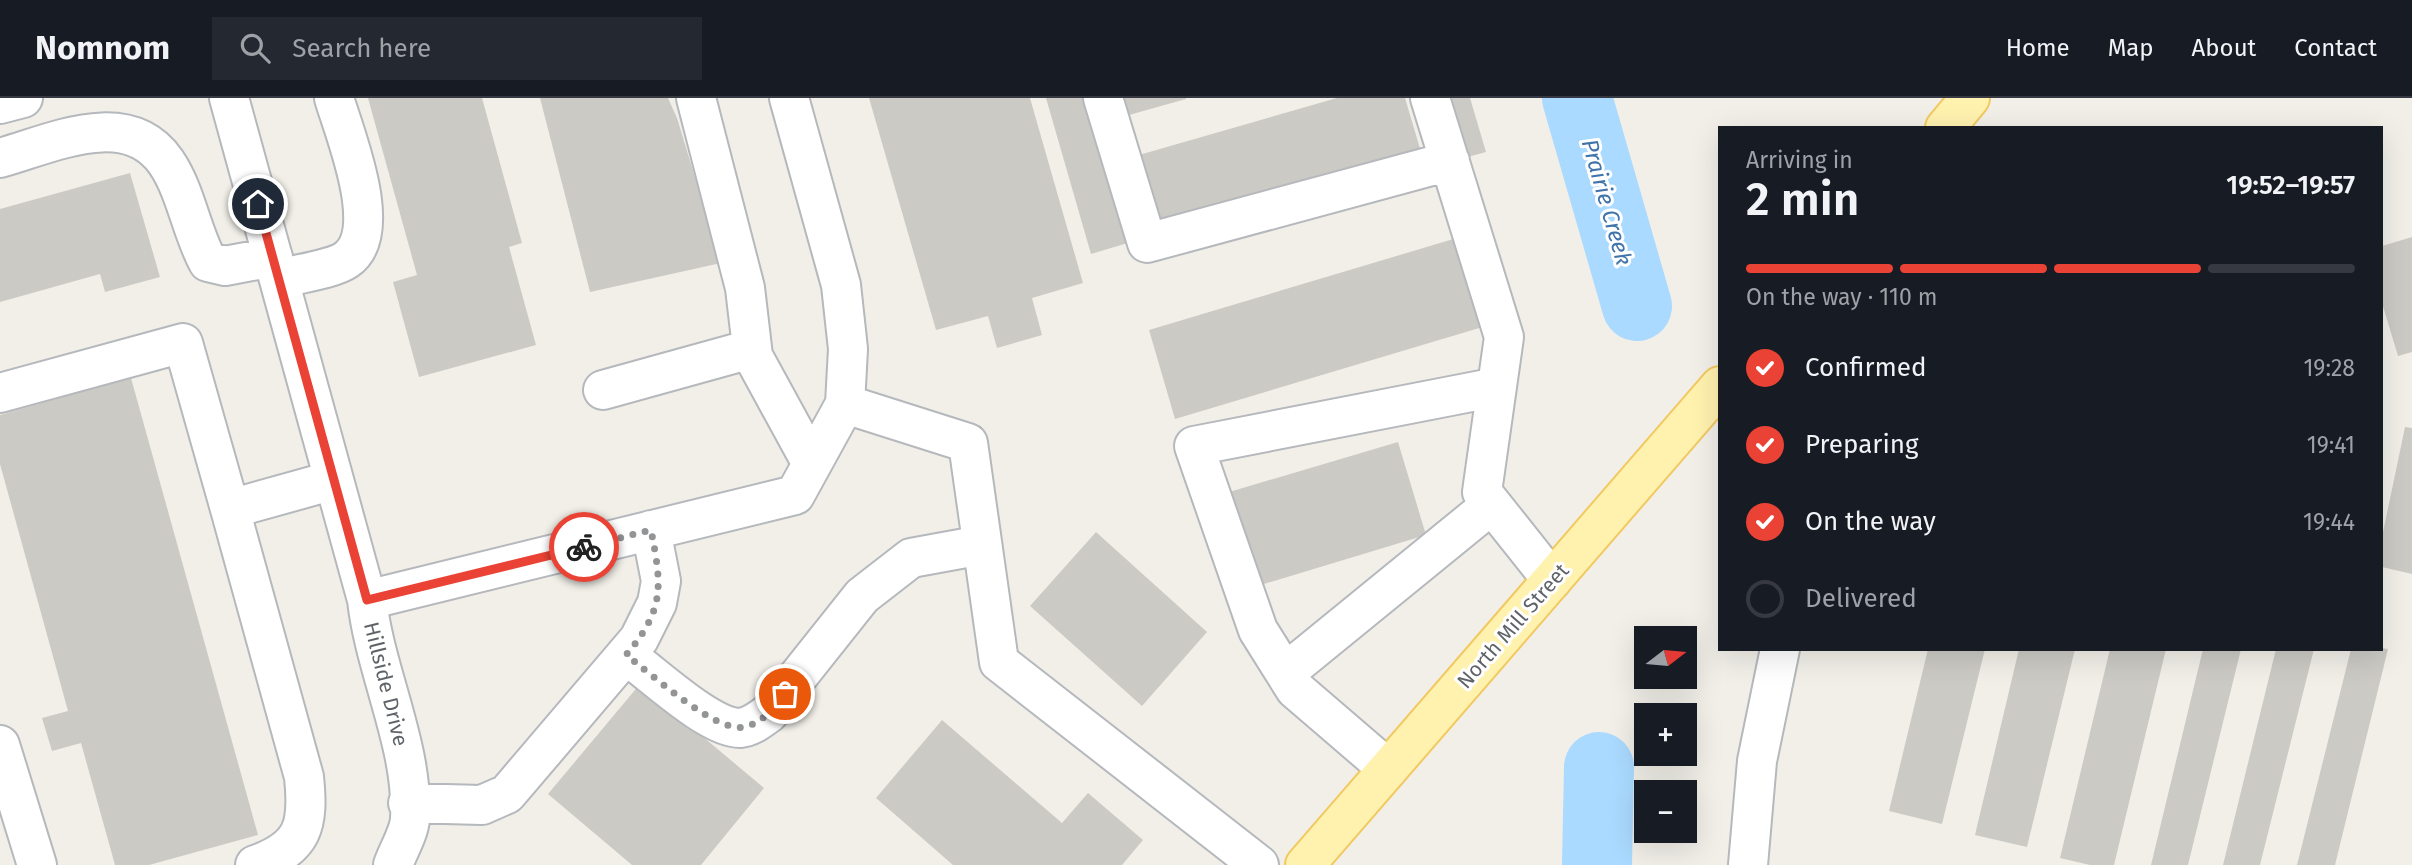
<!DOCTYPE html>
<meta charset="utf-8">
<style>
:root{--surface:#171b24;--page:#242831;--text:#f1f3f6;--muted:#9ea1a6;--line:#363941;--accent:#ea4335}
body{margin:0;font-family:"Fira Sans",sans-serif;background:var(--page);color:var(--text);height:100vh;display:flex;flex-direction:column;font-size:26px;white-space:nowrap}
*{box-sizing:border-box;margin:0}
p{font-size:23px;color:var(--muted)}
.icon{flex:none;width:38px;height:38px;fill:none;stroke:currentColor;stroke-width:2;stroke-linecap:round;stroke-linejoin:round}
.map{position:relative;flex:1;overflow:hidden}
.drawer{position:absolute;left:1718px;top:28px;width:665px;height:525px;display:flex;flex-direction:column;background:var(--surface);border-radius:0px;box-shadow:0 7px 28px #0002}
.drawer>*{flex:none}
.needle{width:46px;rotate:74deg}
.tools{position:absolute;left:1634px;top:528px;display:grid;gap:14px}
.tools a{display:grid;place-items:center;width:63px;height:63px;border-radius:0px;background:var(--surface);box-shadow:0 7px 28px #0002;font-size:35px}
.pin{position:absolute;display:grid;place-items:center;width:60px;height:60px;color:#fff;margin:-30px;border:4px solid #fff;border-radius:50%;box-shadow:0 2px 7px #0007}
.courier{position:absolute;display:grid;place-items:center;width:70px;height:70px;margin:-35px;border:5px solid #ea4335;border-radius:50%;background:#fff;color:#222;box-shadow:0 2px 9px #0007}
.head em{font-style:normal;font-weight:600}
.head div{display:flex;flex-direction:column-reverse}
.head{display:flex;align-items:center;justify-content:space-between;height:119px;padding:0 28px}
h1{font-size:46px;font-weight:600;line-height:52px}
.bar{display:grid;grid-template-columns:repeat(4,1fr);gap:10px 7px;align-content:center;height:84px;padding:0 28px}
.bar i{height:9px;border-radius:5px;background:var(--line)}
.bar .active{background:var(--accent)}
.bar p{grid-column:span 4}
ol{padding:0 28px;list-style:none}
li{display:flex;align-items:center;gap:21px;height:77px}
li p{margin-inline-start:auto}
li .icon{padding:7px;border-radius:50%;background:var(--accent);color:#fff;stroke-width:4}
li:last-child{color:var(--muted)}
li i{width:38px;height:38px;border:4px solid var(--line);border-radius:50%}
header{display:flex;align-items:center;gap:42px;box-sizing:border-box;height:98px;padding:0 35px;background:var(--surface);border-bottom:2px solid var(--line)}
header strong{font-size:33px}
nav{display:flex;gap:38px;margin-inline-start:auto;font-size:24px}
.search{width:490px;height:63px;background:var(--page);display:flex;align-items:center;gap:18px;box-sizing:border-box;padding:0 24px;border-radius:0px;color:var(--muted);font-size:26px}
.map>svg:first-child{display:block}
</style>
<header>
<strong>Nomnom</strong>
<div class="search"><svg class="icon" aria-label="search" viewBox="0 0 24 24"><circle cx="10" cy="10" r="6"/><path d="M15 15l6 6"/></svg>Search here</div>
<nav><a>Home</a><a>Map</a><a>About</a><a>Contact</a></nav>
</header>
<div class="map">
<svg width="2412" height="767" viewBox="0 0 2412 767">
<rect width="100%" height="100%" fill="#f1efe8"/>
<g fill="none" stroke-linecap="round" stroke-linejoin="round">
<path stroke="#aadaff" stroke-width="70" d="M1577 0 1637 208
M1597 767 1599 669"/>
</g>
<path fill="#cccac5" d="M368 0H482L522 145 509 149 536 247 419 279 393 184 417 177Z
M540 0H668L677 20 721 165 590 194Z
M869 0H1030L1083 185 1032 200 1042 237 997 250 988 218 936 232Z
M1046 0H1090L1131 144 1091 156Z
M1124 0H1186V1L1129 17Z
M1337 0H1405L1421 54 1160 129 1139 57Z
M1447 0H1470L1486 54 1464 60Z
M130 75 160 179 105 194 100 176 0 204V111Z
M1460 139 1486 228 1175 321 1149 232Z
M2412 139V254L2398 258 2382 205V148Z
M131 280 258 737 149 767H115L81 645 52 653 42 620 68 613 0 366V317Z
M2405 329 2412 330V476L2382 469V439Z
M1398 344 1426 437 1254 489 1226 395Z
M1096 434 1207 534 1142 608 1030 508Z
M2382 550 2388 551 2335 767H2297L2351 551Z
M1928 551H1985L1942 726 1889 713Z
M2019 551H2075L2027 749 1975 737Z
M2110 551H2166L2114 767H2090L2060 760Z
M2203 551H2241L2188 767H2151Z
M2276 551H2314L2260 767H2223Z
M640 586 764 690 701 767H632L548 696Z
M942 622 1062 725 1088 695 1143 742 1122 767H953L876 700Z"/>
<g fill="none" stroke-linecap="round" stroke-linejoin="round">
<g stroke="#b5b8bc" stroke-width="42">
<path id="minor" d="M229 0 367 502C375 574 414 649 410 721 409 735 398 753 393 767
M696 0 745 190 753 258 812 366
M1103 0 1147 145 1450 63
M1430 0 1504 239 1482 394 1552 482
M0 6 23 0
M0 60C51 46 127 8 166 64 186 93 191 133 208 164L225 168 273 159
M279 181C296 176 333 171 346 162 386 135 345 37 334 0
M603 292 751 251
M0 295 183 245 230 411
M845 306 968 345 999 564 1259 767
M367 502 795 397 845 306 848 251 841 187 789 0
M626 557C653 576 709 630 740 630 751 629 761 621 769 615L862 498 911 460 982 447
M1285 575 1491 407
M0 647 37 767
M1388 671 1295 591 1258 532 1194 348 1497 289
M408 705 482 707 507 696 639 541 657 505 661 483 651 432
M255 767C304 750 309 727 304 679L230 411 334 382
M1748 767 1757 663 1780 551"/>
</g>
<g stroke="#f2c960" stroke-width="42">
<path id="major" d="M1945 30 1970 0
M1305 767 1720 288"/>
</g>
<use href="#minor" stroke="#fff" stroke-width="38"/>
<use href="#major" stroke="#fff2af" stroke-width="38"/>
</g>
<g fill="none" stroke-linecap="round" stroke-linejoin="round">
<path stroke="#929495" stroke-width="7" stroke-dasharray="0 12.6" d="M584 449 651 432C662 488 665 511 626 557 651 575 715 635 744 629 763 625 773 610 785 596"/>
<path stroke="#ea4335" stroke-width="9" d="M258 106 367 502 584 449"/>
</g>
<g text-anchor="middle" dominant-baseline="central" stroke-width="6" stroke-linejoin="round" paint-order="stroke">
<g font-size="21" fill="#5f6368" stroke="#fff">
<text transform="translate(1513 528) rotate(-49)">North Mill Street</text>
<text transform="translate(386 586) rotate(76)">Hillside Drive</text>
</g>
<g font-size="23" font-style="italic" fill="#4174aa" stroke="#fff">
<text transform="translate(1607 104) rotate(74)">Prairie Creek</text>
</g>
</g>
</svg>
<div class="tools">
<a><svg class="needle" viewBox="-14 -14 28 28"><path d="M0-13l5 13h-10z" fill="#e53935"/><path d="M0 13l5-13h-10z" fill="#9ea1a6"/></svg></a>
<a>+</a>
<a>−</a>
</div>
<div class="pin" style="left:785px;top:596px;background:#ea580c"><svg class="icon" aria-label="bag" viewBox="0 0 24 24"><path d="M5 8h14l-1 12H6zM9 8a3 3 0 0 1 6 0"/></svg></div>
<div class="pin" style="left:258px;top:106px;background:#1f2937"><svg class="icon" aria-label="home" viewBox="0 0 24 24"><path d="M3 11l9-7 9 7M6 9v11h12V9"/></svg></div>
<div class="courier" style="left:584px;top:449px"><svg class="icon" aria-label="bike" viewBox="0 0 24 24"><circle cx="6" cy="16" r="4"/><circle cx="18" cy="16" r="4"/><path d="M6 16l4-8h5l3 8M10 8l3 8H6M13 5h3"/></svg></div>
<section class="drawer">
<div class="head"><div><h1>2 min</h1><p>Arriving in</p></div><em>19:52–19:57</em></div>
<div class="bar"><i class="active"></i><i class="active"></i><i class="active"></i><i></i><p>On the way · 110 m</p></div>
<ol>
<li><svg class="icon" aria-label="check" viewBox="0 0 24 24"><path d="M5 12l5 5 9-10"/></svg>Confirmed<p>19:28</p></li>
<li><svg class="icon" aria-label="check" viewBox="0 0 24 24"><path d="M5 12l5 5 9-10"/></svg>Preparing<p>19:41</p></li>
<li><svg class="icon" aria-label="check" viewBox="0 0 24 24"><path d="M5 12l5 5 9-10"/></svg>On the way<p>19:44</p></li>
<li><i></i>Delivered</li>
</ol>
</section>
</div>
